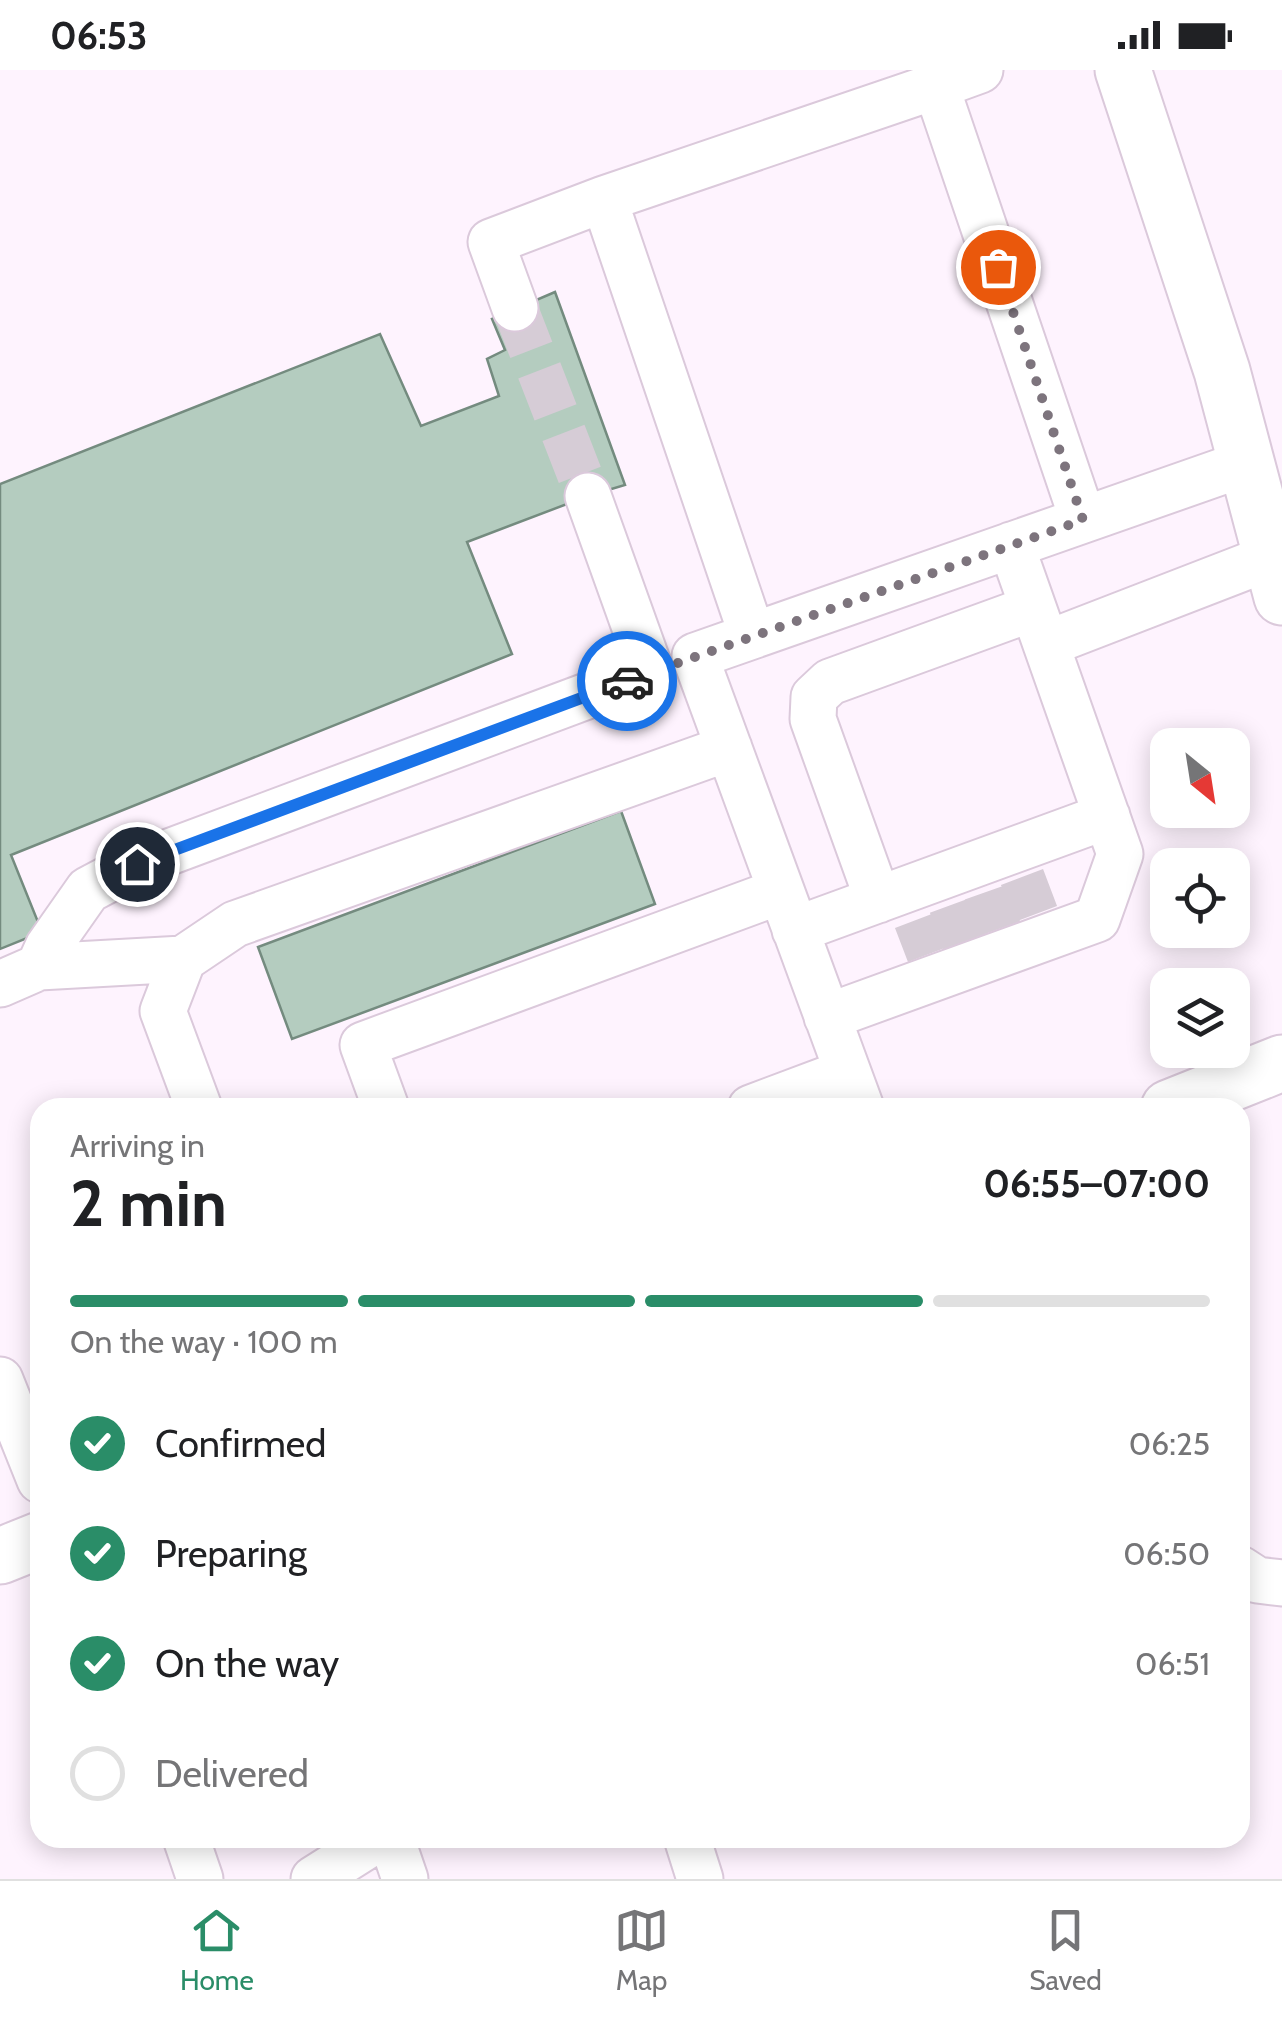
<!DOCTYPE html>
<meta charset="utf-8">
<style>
:root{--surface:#fff;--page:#f2f2f2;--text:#202124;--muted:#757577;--line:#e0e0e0;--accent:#2a8d68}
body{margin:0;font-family:Cabin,sans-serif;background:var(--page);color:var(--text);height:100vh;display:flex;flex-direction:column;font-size:38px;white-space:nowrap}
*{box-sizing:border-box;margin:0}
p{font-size:32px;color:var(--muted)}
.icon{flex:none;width:55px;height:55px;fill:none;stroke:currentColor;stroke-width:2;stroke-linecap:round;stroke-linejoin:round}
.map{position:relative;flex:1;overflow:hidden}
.sheet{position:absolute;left:30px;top:1028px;width:1220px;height:750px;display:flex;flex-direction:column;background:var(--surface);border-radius:30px;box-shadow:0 5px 25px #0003}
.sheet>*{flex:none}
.needle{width:65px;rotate:150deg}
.tools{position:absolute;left:1150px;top:658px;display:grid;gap:20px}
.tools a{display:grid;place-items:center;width:100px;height:100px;border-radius:20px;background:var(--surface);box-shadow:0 5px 25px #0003;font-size:50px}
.pin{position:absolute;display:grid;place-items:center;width:85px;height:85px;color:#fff;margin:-42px;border:5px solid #fff;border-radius:50%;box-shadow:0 2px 10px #0007}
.courier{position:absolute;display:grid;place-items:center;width:100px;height:100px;margin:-50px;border:8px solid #1a73e8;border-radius:50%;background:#fff;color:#222;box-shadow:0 2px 12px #0007}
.headline em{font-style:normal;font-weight:700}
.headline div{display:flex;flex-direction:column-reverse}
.headline{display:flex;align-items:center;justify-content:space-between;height:170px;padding:0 40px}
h1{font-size:65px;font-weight:700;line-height:75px}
.bar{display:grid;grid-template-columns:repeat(4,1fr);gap:15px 10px;align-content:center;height:120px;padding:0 40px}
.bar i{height:12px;border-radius:8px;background:var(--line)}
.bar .selected{background:var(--accent)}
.bar p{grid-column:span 4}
ol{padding:0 40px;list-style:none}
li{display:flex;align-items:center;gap:30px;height:110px}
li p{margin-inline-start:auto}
li .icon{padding:10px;border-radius:50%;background:var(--accent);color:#fff;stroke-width:4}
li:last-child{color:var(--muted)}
li i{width:55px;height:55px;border:5px solid var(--line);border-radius:50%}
.status{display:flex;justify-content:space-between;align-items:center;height:70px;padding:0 50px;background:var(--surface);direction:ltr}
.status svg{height:28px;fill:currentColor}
.dock{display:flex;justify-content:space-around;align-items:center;height:140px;border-top:2px solid var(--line);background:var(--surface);font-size:28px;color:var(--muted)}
.dock a{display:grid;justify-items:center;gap:5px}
.dock .selected{color:var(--accent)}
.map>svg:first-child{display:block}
</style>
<div class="status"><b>06:53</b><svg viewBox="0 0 49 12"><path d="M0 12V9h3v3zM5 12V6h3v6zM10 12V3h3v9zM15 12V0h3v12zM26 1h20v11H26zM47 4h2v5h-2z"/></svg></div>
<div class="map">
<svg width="1282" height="1809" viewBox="0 0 1282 1809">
<rect width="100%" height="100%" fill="#fef3fe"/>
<path fill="#b4ccbf" stroke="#748b7f" stroke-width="2.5" d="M555 222 625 415 588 426 467 472 512 584 11 785 42 862 0 879V414L380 264 421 356 499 326 487 289 505 280 492 249Z
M621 741 655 834 292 969 258 877Z"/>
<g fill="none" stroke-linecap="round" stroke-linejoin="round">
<path stroke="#d6ccd6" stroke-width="45" stroke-dasharray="45 22" stroke-linecap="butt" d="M515 238 588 426
M1022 807 1036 844
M986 822 999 859
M951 835 965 873
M916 850 929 884"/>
<g stroke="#dbc9db" stroke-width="49">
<path id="minor" d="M936 16 980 0
M515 238 491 172 604 129
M752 565 604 129 936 16 1083 450
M1046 574 1271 487
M878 830 813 649 814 627 830 612 1033 538
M795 860 1107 746
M39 897 48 877 88 820 137 794 651 602 588 426
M0 914 39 897 183 889
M827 947 1097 849 1120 784 1011 475
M199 1038 163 941 183 889 235 854 729 678
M386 1038 363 975 781 821
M751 1038 847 1002
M861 1038 695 586 1246 393
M0 1310 40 1410
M1240 1499 1257 1510 1282 1513
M186 1768 200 1809
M391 1768 405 1809
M687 1768 700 1809
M314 1809 379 1768"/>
</g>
<g stroke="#dbc9db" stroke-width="59">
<path id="major" d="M1123 0 1222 301 1282 527
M1169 1038 1282 993
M0 1486 40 1470"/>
</g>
<use href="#minor" stroke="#fff" stroke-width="45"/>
<use href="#major" stroke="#fff" stroke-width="55"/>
</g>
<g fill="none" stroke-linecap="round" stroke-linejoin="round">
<path stroke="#7d747d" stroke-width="10" stroke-dasharray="0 18" d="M627 611 1083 450 998 197"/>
<path stroke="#1a73e8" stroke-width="12" d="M137 794 627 611"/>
</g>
</svg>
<div class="tools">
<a><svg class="needle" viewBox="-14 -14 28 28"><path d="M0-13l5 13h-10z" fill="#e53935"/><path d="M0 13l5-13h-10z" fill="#757577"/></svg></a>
<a><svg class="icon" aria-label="locate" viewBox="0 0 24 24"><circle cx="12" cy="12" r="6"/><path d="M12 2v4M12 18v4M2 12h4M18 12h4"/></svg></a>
<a><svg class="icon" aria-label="layers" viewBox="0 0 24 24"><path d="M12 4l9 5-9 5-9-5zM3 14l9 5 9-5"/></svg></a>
</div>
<div class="pin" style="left:998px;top:197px;background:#ea580c"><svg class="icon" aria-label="bag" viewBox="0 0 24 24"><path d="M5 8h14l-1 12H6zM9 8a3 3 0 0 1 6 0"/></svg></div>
<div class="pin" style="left:137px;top:794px;background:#1f2937"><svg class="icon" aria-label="home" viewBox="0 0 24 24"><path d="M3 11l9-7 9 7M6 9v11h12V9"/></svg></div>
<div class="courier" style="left:627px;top:611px"><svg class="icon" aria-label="car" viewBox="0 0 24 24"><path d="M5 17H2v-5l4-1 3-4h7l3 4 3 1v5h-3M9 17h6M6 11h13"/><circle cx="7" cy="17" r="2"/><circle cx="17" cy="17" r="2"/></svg></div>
<section class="sheet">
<div class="headline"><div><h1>2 min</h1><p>Arriving in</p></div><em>06:55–07:00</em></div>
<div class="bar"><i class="selected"></i><i class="selected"></i><i class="selected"></i><i></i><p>On the way · 100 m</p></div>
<ol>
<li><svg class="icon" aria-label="check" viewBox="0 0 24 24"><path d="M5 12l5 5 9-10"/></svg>Confirmed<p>06:25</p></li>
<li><svg class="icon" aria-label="check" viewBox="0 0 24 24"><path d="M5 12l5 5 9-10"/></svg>Preparing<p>06:50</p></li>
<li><svg class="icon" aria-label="check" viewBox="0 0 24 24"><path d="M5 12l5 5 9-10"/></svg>On the way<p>06:51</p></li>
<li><i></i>Delivered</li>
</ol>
</section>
</div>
<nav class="dock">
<a class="selected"><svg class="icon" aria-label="home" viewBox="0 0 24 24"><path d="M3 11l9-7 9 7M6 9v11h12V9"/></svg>Home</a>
<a><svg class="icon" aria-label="map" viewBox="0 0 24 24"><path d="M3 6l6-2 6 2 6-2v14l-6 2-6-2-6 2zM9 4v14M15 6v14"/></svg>Map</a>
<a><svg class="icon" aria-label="saved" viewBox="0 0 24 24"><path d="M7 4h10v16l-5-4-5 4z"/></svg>Saved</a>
</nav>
